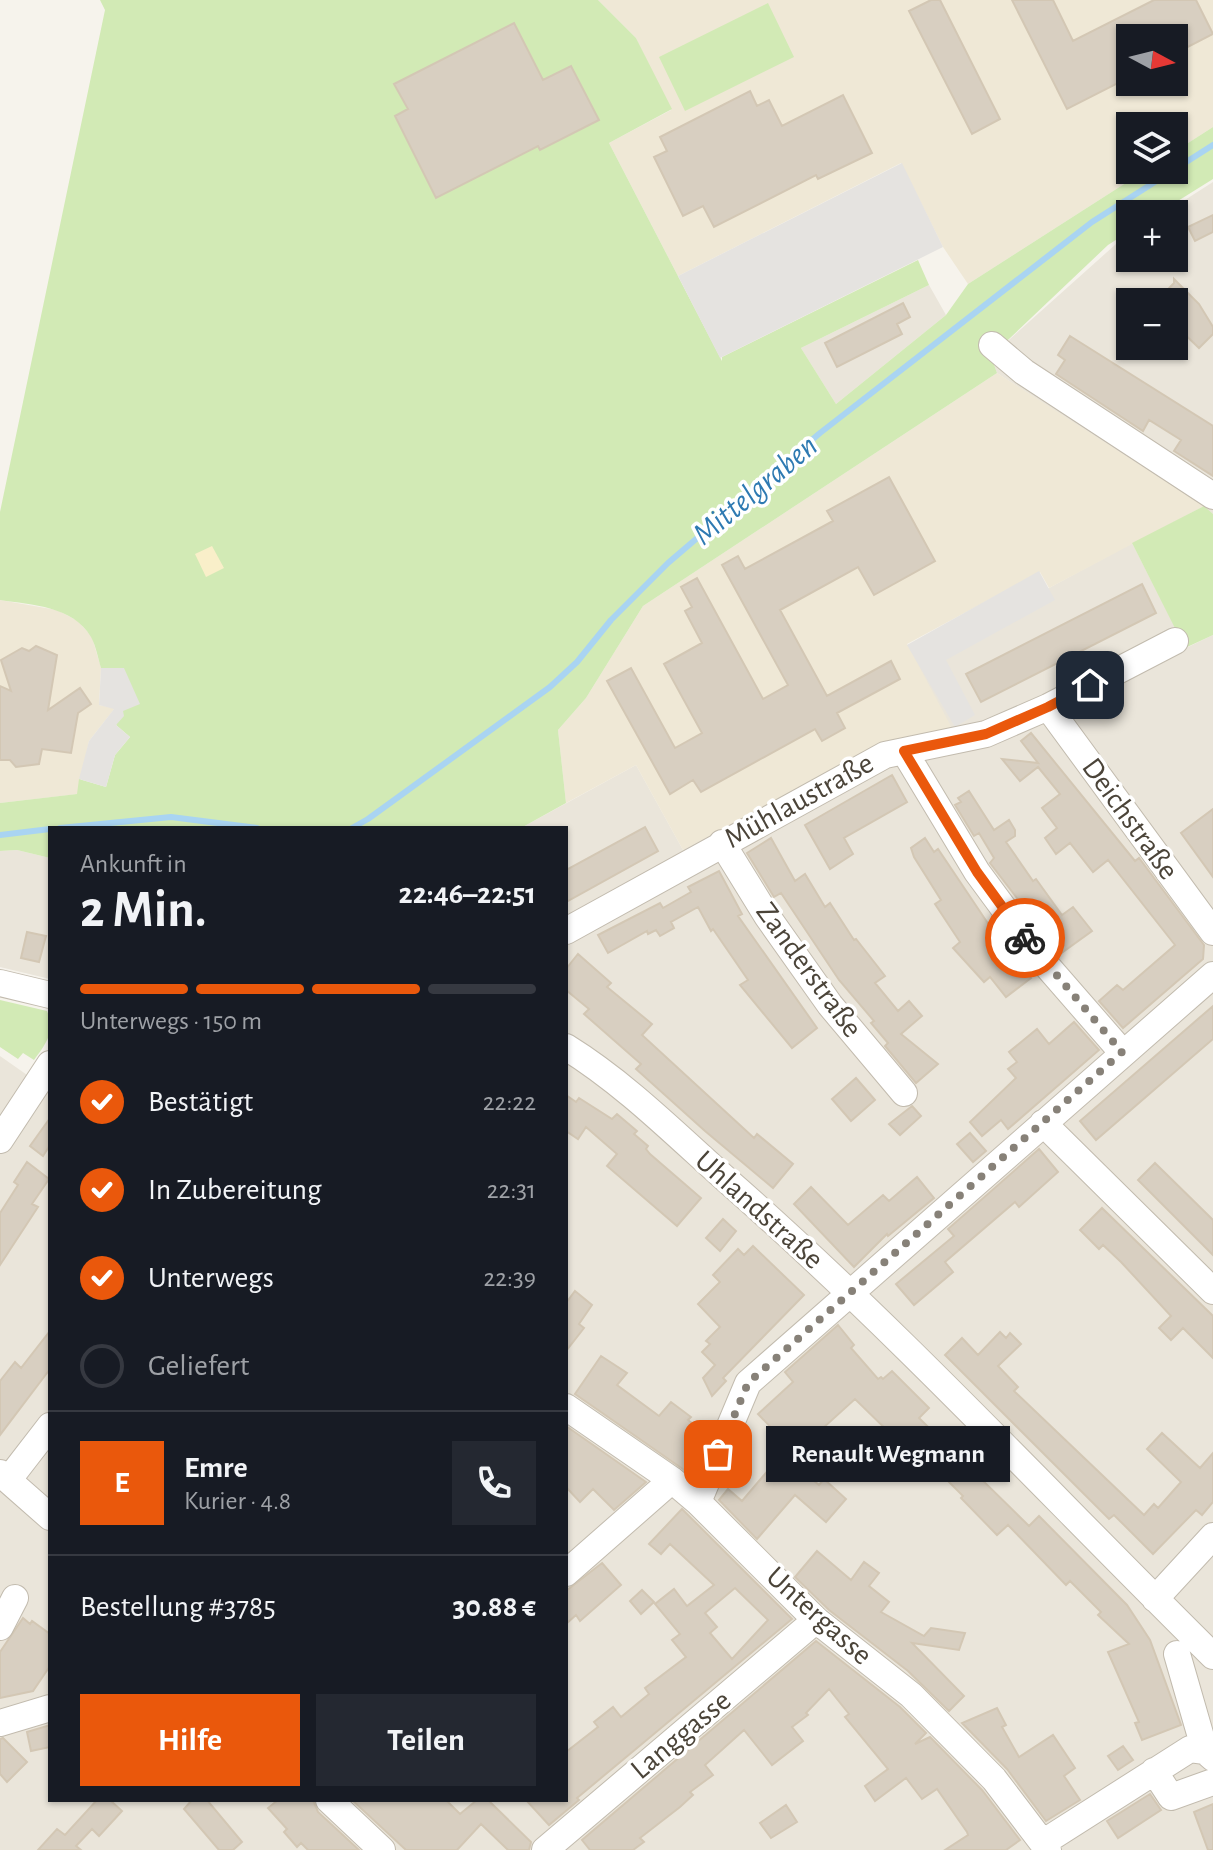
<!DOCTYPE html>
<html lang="de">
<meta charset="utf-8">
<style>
:root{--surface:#171b24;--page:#242831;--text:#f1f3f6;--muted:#9ea1a6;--line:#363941;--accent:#ea580c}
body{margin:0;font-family:"Alegreya Sans",sans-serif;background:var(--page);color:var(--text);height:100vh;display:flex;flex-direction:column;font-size:30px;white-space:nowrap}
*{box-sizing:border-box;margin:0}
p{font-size:26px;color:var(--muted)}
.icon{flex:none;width:44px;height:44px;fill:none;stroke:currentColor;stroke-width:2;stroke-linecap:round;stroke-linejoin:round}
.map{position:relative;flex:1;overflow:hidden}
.side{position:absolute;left:48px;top:826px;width:520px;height:976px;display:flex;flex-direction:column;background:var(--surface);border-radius:0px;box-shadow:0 2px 6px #0004}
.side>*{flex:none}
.needle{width:52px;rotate:97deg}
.controls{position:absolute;left:1116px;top:24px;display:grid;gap:16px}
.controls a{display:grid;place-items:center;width:72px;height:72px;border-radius:0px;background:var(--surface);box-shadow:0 2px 6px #0004;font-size:40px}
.pin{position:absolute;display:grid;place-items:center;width:68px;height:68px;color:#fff;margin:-34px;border-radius:16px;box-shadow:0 4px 12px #0006}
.courier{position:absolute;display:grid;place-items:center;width:80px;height:80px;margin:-40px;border:6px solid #ea580c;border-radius:50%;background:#fff;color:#222;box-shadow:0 2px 10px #0007}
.bubble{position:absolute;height:56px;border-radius:0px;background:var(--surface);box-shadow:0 2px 6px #0004;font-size:26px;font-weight:600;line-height:56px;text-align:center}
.summary em{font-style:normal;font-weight:600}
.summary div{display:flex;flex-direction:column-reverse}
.summary{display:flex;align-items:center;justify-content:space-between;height:136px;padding:0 32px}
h1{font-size:52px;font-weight:600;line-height:60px}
.bar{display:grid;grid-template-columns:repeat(4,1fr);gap:12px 8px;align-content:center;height:96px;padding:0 32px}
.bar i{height:10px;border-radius:6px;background:var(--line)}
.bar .active{background:var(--accent)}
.bar p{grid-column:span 4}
.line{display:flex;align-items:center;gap:20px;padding:0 32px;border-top:2px solid var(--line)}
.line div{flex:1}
.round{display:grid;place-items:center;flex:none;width:84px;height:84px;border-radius:0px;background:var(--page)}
ol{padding:0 32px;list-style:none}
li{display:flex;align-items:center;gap:24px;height:88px}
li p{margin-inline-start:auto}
li .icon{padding:8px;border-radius:50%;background:var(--accent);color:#fff;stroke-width:4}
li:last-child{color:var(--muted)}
li i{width:44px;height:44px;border:4px solid var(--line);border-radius:50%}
.cta{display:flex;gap:16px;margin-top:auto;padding:16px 32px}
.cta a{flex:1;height:92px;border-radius:0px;background:var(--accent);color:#fff;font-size:32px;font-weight:600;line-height:92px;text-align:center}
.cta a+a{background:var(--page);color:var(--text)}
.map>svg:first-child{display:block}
</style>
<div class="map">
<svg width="1213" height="1850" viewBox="0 0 1213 1850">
<rect width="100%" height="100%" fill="#f6f3ec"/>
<path fill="#eae5da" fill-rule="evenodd" d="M1213 182V514L997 373 991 356 1116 244 1130 235V258H1174V214H1163ZM1130 302H1174V346H1130Z
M929 285 946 315 836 404 801 348Z
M1132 543 1186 648 1213 635V1850H0V1056L50 1091V1800H566V828H521L636 765 683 850 907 645 1049 588Z
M17 850 50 858V979L0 967V851Z"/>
<path fill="#efe8d6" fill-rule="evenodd" d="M598 0H1213V127L1174 152V126H1130V170H1146L968 284 943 247 901 163 678 276 609 143 671 110 636 38ZM1130 38H1174V82H1130Z
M997 373 1204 506 1049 588 1040 572 907 644 953 730 881 744 683 850 636 765 566 803 558 730 586 698 643 606Z
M0 600 57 610 78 621 92 637 101 668 99 705 115 708 89 741 78 794 0 803Z"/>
<path fill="#d2eab5" d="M100 0H598L636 38 672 109 609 143 722 361V357L918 260 929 285 801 348 836 404 946 315 968 284 1146 170H1174V152L1213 127V179L1157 214H1130V231L1108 245 991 356 997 373 643 606 586 698 558 730 566 803 521 828H50V858L17 850 0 851V803L77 794 79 779 106 787 115 755 130 737 116 725 123 711 124 668H101C98 658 96 646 91 637 73 606 32 605 0 600V512L105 10Z
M768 3 794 57 685 111 659 57Z
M1204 506 1213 514V635L1185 648 1132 543Z
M0 1000 47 1011C56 1031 46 1044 34 1060L23 1053 18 1059 0 1047Z"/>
<path fill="#f9efc9" d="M212 546 224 568 206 577 195 554Z"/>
<path fill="#e5e3e0" d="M902 163 943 247 720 358 678 276Z
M1039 571 1055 600 946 660 975 715 955 727 907 645Z
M101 668H124L140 704 123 711 124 716 116 725 130 737 115 755 106 787 79 779 89 741 114 709 99 705Z"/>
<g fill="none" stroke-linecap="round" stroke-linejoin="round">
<path stroke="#a9d4f2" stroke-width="6" d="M60 828 171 817 257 828
M352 828 368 819 550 687 577 662 611 620 668 563 820 433 1092 222 1213 145
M0 835 50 829"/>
</g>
<path fill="#d8cfc1" stroke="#d3c7b4" stroke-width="2" fill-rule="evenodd" d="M931 0H940L1000 119 972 134 909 11Z
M1012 0H1053L1073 41 1154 0H1196L1213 34 1174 54V38H1130V77L1067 109Z
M514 23 543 80 571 66 599 120 540 150 538 146 436 198 395 116 408 109 394 84Z
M750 91 757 106 769 100 782 126 843 95 872 153 818 179 816 175 714 227 703 206 683 216 654 157 667 151 660 137Z
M1213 215V232L1195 241 1188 227Z
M1174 279 1199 304 1213 327V334L1199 348 1174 324V302H1156L1174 283Z
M903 303 910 317 897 324 902 334 837 367 825 343Z
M1070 336 1213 426V476L1174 451 1181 440 1149 420 1143 431 1056 374 1065 360 1058 355Z
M889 477 935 561 874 595 858 567 780 610 827 696 891 661 900 679 837 713 845 728 822 741 815 729 701 792 693 780 670 794 607 681 631 668 675 748 702 733 664 664 702 643 685 611 692 607 681 587 697 578 763 699 788 685 722 565 738 556 745 569 833 521 827 511Z
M1142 584 1156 613 981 702 966 674Z
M36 646 57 655 48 710 80 688 91 704 78 713 71 753 42 749 39 764 16 767 10 760H0V686L11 691 1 660 22 648 29 651Z
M1031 733 1135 861 1139 858 1204 945 1203 959 1123 1028 1099 1001 1117 985 1123 990 1175 945 1108 860 1093 872 1070 843 1056 854 1045 838 1057 828 1042 808 1060 794 1038 767 1020 781 1002 759 1038 763 1021 741Z
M892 775 907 802 844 838 853 854 830 869 805 825Z
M969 791 994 830 1009 820 1015 830V836L1006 842 1033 881 1036 879 1062 915 1073 907 1092 931 1060 954 990 863 994 858 979 833 974 836 955 805 961 802 958 798Z
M1213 809V877L1181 833Z
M645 827 658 851 566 902V870Z
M771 838 795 881 805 874 825 907 830 903 854 940 856 939 885 976 875 983 898 1011 909 1001 922 1016 901 1034 938 1064 916 1083 885 1046 888 1043 871 1023 874 1021 839 980 781 893 774 897 747 853Z
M925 838 934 852 938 849 989 925 1031 978 1006 997 990 977 984 982 953 948 960 942 935 904 941 900 914 857 911 848Z
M719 871 742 914 738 916 817 1028 792 1048 740 985 748 980 713 929 711 931 698 907 671 922 674 928 660 936 656 930 648 934 647 931 608 953 598 935 660 903 663 908 691 892 688 887Z
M27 932 46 936 39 962 21 958Z
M578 954 611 983 607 987 652 1024 642 1035 754 1138 757 1134 793 1164 773 1188 705 1131 636 1069 641 1064 584 1014 589 1009 566 990V969Z
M1213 1006V1039L1096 1140 1080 1121Z
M1074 1022 1099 1050 1008 1129 1001 1120 982 1136 970 1122 1016 1078 1008 1069 1017 1062 1009 1052 1037 1029 1049 1044Z
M856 1078 875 1100 851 1121 832 1099Z
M566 1095 576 1102 579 1098 612 1119 617 1114 637 1131 634 1134 648 1146 646 1149 650 1154 701 1198 677 1226 607 1166 617 1154 586 1127 578 1139 566 1131Z
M912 1106 921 1116 900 1135 889 1124Z
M50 1118V1145L43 1156 30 1146Z
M970 1133 986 1151 973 1162 957 1144Z
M1039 1149 1058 1172 1019 1207 1015 1202 945 1262 953 1272 914 1305 896 1284 954 1236 948 1229Z
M27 1162 49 1179 32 1204 38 1207 0 1265V1213L18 1185 14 1182Z
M1155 1163 1213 1220V1255L1138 1180Z
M917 1177 934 1198 888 1236 887 1234 854 1267 794 1204 811 1187 848 1225 883 1195 889 1201Z
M1102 1208 1213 1316V1358L1183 1328 1171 1340 1159 1328 1171 1316 1121 1262 1103 1245 1099 1249 1080 1230Z
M723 1219 736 1231 720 1251 706 1238Z
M753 1246 804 1295 723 1378 726 1381 712 1396 703 1378 715 1365 702 1352 710 1344 706 1341 720 1327 698 1304 720 1282 713 1275 738 1249 744 1255Z
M575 1291 592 1305 579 1324 584 1328 566 1351V1303Z
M838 1325 854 1345 851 1348 878 1379 881 1377 883 1379 892 1371 929 1408 919 1418 1029 1526 1039 1516 1127 1605 1150 1640 1181 1725 1142 1740 1135 1723 1139 1722 1108 1652 1129 1644 1098 1615 1101 1612 1070 1581 1066 1585 1008 1525 997 1535 961 1498 963 1496 900 1433 895 1438 855 1399 791 1457 779 1449 784 1441 758 1414 793 1382 785 1372Z
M50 1331V1369L0 1435V1381L15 1362 21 1368Z
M1000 1332 1006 1338 1010 1333 1021 1344 998 1366 1018 1387 1014 1391 1144 1515 1154 1504 1158 1508 1181 1482 1147 1449 1162 1433 1200 1468 1213 1453V1502L1202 1515 1196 1510 1153 1554 1114 1515 1109 1519 945 1355 962 1338 978 1355Z
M601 1356 627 1373 617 1385 659 1416 671 1402 691 1417 688 1420 698 1428 691 1453 687 1459 694 1464 690 1474 575 1394Z
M566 1426 646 1482 614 1510 593 1489 580 1502 566 1487Z
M782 1454 819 1485 824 1479 846 1499 826 1522 795 1495 757 1539 719 1500 728 1489 742 1501Z
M682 1509 792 1619 577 1798 579 1800 549 1825 526 1800H566V1752L598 1727 594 1722 613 1707 621 1717 649 1694 645 1688 686 1657 672 1640 680 1634 655 1604 674 1589 687 1606 714 1585 670 1544 661 1554 649 1544ZM735 1588 768 1620 732 1659 710 1633 717 1627 705 1613Z
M817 1551 851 1580 864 1562 879 1573 869 1586 889 1602 881 1612 924 1636 931 1628 965 1633 959 1650 912 1643 964 1696 949 1711 908 1671 829 1610 795 1577Z
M602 1563 621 1585 580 1621 576 1615 566 1624V1591Z
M642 1590 654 1602 641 1614 630 1601Z
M23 1618 30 1624 32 1621 50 1634V1666L33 1691 0 1698V1652Z
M816 1641 900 1707 926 1733 915 1744 930 1737 982 1790 1020 1840 1006 1850H945L968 1835 967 1832 937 1789 922 1799 906 1778 875 1801 865 1786 888 1769 845 1717 849 1714 829 1689 806 1713 808 1715 792 1727 803 1741 772 1765 744 1730 705 1765 713 1775 690 1792 693 1795 680 1807 640 1838 644 1842 633 1850H590L582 1840Z
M997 1708 1006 1725 1002 1727 1019 1757 1053 1735 1075 1768 1064 1776 1080 1800 1046 1821 1007 1769 962 1723Z
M50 1725V1747L31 1751 27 1732Z
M3 1738 27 1762 7 1782 0 1774V1739Z
M1123 1746 1133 1760 1118 1770 1108 1756Z
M1150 1794 1161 1810 1118 1838 1107 1821Z
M97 1800H110L122 1811 99 1836 92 1829 76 1846 81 1850H38L57 1829 65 1835Z
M192 1800H207L242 1842 233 1850H219L184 1809Z
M278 1800H313L318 1812 359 1850H308L301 1843 297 1847 284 1832 287 1829 268 1808Z
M352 1800H446L460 1814 477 1800H488L531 1842 529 1850H508L481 1824 457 1850H406Z
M1213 1804V1850H1208L1194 1812Z
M786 1805 797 1822 771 1838 760 1823Z"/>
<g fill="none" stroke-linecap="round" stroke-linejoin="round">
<g stroke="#c2bbae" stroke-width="28">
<path id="minor" d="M992 345 1024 372 1213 496
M1048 707 1213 932
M904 751 977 872 1041 959 1122 1052
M722 843 767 916 830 1005 904 1093
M566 931 885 755 986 734 1048 707 1175 641
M0 983 50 995
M566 1047C629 1086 682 1141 738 1190 904 1337 1055 1500 1213 1656
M1043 1123 1213 1291
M0 1140 50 1064
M566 1407 672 1480 698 1502 816 1620 911 1695 994 1779 1048 1850
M0 1473 50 1517
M9 1479 50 1426
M698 1502 748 1383 1213 975
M566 1573 672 1480
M1155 1599 1213 1536
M0 1627 15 1598
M1177 1654 1205 1751
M0 1723 50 1708
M1154 1771 1171 1797 1213 1782
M329 1800 382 1850
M1044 1842 1190 1749 1205 1751 1213 1758
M545 1850 816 1620"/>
</g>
<use href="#minor" stroke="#fff" stroke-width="26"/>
</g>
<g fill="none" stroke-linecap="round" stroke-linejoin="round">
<path stroke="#878178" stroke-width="8" stroke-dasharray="0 14.4" d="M718 1454 748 1383 1122 1052 1025 938"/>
<path stroke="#ea580c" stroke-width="10" d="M1025 938 977 872 904 751 986 734 1048 707 1090 685"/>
</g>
<g text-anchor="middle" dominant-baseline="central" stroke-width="7" stroke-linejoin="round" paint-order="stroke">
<g font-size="30" fill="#4b4439" stroke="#fff">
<text transform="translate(799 801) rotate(-29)">Mühlaustraße</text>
<text transform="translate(1130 819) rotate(54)">Deichstraße</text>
<text transform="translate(809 970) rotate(54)">Zanderstraße</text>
<text transform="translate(759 1210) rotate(42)">Uhlandstraße</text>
<text transform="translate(819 1616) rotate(42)">Untergasse</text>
<text transform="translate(681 1735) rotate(-40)">Langgasse</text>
</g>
<g font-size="32" font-style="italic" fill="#2e7ab2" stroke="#fff">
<text transform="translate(755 490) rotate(-40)">Mittelgraben</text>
</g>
</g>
</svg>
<div class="controls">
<a><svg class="needle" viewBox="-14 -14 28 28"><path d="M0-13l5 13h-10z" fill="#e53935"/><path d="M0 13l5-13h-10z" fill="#9ea1a6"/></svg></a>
<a><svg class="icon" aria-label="layers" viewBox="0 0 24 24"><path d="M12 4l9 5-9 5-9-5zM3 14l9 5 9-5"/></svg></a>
<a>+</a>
<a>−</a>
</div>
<div class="pin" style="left:718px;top:1454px;background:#ea580c"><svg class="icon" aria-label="bag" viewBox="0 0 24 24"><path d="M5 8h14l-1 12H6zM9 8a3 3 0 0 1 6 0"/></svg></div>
<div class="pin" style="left:1090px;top:685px;background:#1f2937"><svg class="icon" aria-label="home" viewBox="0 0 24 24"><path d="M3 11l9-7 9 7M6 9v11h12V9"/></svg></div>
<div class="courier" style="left:1025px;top:938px"><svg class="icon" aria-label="bike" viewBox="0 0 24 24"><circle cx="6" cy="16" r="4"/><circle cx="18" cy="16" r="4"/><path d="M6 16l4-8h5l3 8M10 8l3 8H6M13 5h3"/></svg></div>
<div class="bubble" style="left:766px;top:1426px;width:244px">Renault Wegmann</div>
<section class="side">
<div class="summary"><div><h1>2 Min.</h1><p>Ankunft in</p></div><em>22:46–22:51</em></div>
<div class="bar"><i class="active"></i><i class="active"></i><i class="active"></i><i></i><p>Unterwegs · 150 m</p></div>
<ol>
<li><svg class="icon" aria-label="check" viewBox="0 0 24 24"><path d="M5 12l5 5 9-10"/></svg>Bestätigt<p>22:22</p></li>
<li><svg class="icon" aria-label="check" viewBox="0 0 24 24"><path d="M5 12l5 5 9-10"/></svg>In Zubereitung<p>22:31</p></li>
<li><svg class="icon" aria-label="check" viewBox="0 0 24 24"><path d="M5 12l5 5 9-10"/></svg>Unterwegs<p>22:39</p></li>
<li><i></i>Geliefert</li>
</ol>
<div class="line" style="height:144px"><b class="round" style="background:var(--accent);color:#fff">E</b><div><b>Emre</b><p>Kurier · 4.8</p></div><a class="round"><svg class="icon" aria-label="phone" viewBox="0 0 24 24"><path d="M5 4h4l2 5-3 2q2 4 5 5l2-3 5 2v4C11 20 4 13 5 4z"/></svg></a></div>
<div class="line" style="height:104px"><div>Bestellung #3785</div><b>30.88 €</b></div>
<div class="cta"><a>Hilfe</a><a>Teilen</a></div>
</section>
</div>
